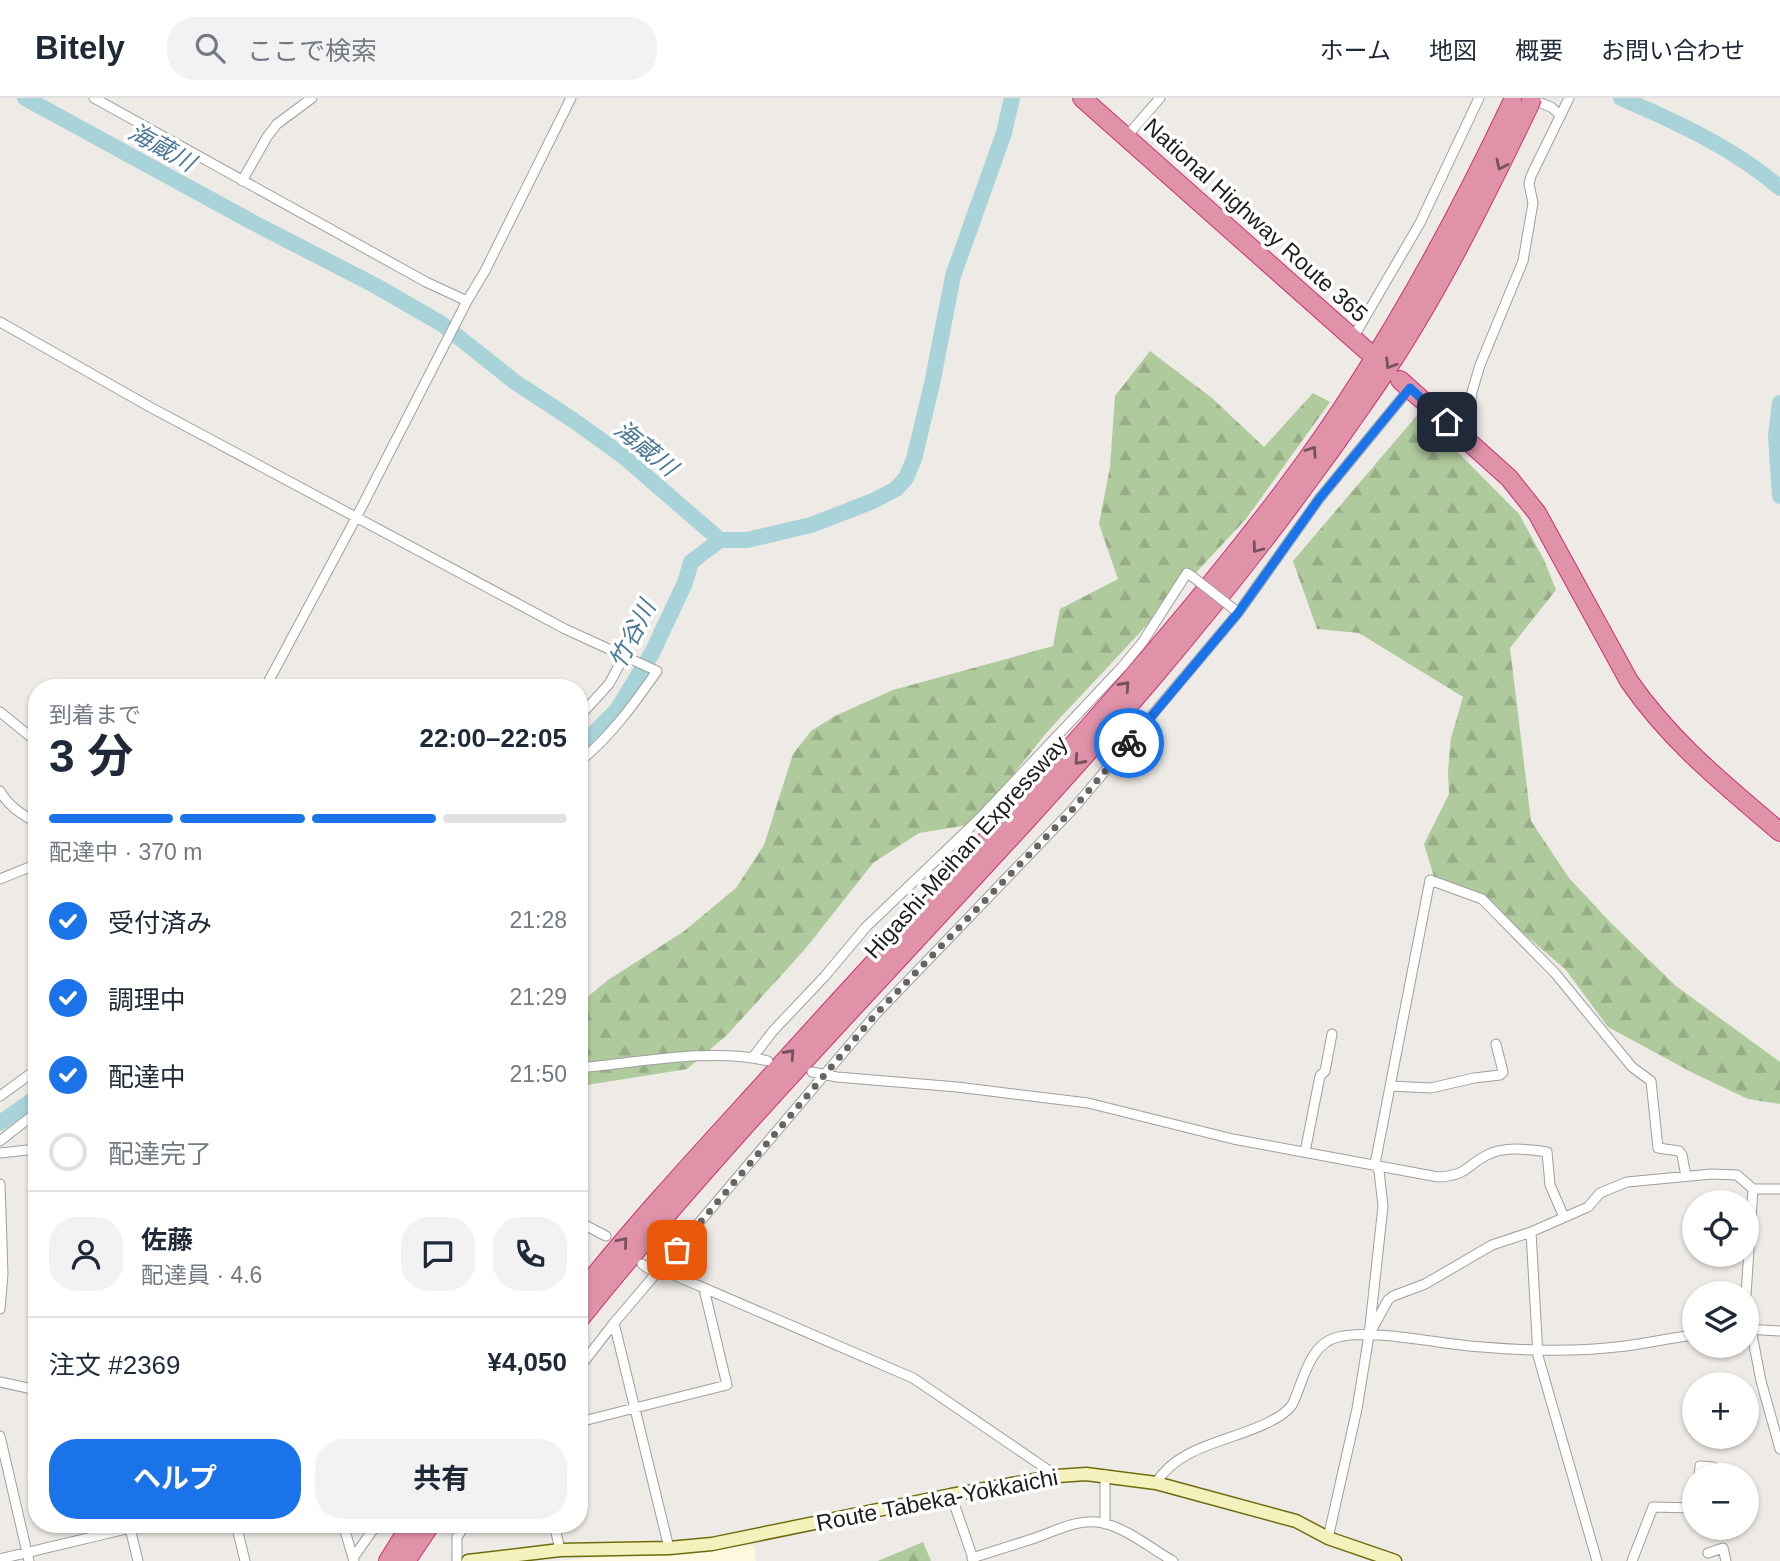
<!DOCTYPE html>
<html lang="ja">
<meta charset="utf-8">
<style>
:root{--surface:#fff;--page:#f2f2f3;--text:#1f2937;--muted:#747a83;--line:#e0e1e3;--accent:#1a73e8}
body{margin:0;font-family:Arial,"Noto Sans JP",sans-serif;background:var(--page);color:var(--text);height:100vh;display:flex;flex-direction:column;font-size:26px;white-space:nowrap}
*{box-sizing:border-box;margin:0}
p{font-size:23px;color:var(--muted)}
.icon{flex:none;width:38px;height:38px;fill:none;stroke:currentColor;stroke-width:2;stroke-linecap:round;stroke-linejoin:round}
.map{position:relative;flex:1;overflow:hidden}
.sheet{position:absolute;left:28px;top:581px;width:560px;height:854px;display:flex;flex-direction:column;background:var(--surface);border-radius:28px;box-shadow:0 2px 5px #0004}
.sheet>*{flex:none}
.tools{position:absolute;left:1682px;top:1092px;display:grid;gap:14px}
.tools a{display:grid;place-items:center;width:77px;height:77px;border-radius:50%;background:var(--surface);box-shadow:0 2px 5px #0004;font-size:35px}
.pin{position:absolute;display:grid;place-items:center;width:60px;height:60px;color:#fff;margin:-30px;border-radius:14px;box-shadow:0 4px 10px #0006}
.courier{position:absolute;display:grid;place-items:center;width:70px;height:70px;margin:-35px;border:5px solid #1a73e8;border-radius:50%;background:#fff;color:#222;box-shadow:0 2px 9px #0007}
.summary em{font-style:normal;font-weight:700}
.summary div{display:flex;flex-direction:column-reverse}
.summary{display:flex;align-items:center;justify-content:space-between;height:119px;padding:0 21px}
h1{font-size:46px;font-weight:700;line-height:52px}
.bar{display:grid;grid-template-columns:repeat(4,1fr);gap:10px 7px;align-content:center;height:84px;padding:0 21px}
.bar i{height:9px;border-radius:5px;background:var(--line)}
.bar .current{background:var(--accent)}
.bar p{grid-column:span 4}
.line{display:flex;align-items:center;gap:18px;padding:0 21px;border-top:2px solid var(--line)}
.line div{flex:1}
.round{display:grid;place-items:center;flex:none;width:74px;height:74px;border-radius:28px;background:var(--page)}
ol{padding:0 21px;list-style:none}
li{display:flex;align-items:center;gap:21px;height:77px}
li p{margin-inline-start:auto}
li .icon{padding:7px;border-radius:50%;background:var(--accent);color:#fff;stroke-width:4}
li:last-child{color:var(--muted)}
li i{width:38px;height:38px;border:4px solid var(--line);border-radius:50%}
.primary-button{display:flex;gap:14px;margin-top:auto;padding:14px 21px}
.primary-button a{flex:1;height:80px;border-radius:28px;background:var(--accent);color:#fff;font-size:28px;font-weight:700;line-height:80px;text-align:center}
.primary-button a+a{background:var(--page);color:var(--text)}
header{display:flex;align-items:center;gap:42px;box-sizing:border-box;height:98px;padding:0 35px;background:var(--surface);border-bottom:2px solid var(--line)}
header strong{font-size:33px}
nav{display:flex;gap:38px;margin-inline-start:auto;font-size:24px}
.search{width:490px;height:63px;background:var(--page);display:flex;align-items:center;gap:18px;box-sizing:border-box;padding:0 24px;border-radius:28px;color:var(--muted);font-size:26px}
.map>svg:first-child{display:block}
</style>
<header>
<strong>Bitely</strong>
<div class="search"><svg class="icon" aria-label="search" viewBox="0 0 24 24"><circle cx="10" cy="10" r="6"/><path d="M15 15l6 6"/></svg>ここで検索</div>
<nav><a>ホーム</a><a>地図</a><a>概要</a><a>お問い合わせ</a></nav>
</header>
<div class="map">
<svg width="1780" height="1463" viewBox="0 0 1780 1463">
<defs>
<pattern id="forest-firs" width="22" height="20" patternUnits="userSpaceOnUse" patternTransform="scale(1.75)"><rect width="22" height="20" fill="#afca9c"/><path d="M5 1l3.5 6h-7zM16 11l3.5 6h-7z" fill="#96ad86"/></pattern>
</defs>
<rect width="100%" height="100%" fill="#eeeae5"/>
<path fill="#fcf9df" d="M754 1447 756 1463H554Z"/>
<path fill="url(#forest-firs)" d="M1150 253 1212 300 1264 349 1313 295 1330 304 1246 421 1047 634 974 726 919 735 873 765 806 850 726 938 687 971 587 987 579 986V906L608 882 683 834 736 790 764 747 793 656 811 633 835 618 893 592 1053 548 1060 511 1118 481 1099 426 1110 369 1115 298Z
M1419 315 1519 416 1544 462 1556 492 1510 550 1531 723 1569 780 1611 825 1676 888 1780 964V1006L1748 1001 1693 975 1608 929 1566 872 1492 808 1436 785 1424 746 1449 696 1448 672 1451 640 1463 599 1359 535 1317 531 1293 463Z
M923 1444 931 1463H878Z"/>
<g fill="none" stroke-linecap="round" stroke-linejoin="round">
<path stroke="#a8d3d8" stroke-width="16" d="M25 0 254 125 376 188 442 226 515 284 573 322 623 358 720 442H747L811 427 873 403 896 391 906 380 914 361 932 286 953 178 1004 35 1012 0
M1621 0C1676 24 1734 50 1780 90
M1780 305 1776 338 1780 398
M579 650 617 612 652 555 685 485 691 464 720 442
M0 1025 37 999"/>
<g stroke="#9f9f9f" stroke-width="11">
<path id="street" d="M94 0 426 184 467 203
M1531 1 1551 9 1560 17
M1126 39 1160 0
M242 83 267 39 277 26 312 0
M0 224 150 309 565 531 657 573C634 606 611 638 579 664
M1353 240 1420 125 1479 0
M1466 341 1472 294 1480 267 1523 163 1533 105 1529 86 1531 78 1569 0
M265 590 357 418 467 203 485 173 571 0
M0 614 37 644
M579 619 609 586 624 558
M0 693C9 709 22 716 37 725
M0 781 37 766
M753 959 773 933 825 878 866 829 979 721 1122 569 1142 545 1187 475 1193 479
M579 970C635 965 715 949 768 963
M812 974 837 979 957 989 1088 1005 1233 1041 1438 1079C1466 1078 1466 1068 1487 1057 1504 1048 1528 1051 1547 1054L1550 1087 1564 1119
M1390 988 1431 990 1474 980 1500 977 1503 974 1496 946
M0 998 37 971
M0 1043 37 1014
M1305 1054 1320 978 1325 973 1332 936
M0 1055 37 1051
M0 1086 3 1176 0 1211
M579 1124 606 1138
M642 1166 649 1171H660L913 1280 1057 1378
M1746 1197 1753 1091
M614 1225 669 1450
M1746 1231 1780 1233
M1751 1231 1761 1283 1780 1351
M1370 1235 1388 1202 1393 1198 1425 1186 1492 1147 1531 1134
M579 1270 614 1225 876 916 1073 711 1238 515 1319 401 1410 290
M0 1284 37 1292
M579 1324 727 1287 704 1191
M0 1338 29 1463
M1105 1377V1426
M1699 1377 1700 1368 1713 1369 1719 1377
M1156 1385C1180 1346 1234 1343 1271 1323 1279 1319 1287 1314 1292 1307 1303 1286 1308 1246 1338 1239 1374 1230 1443 1247 1482 1249 1529 1253 1578 1254 1626 1248 1648 1245 1671 1240 1694 1237
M951 1397 974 1463
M129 1426 138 1463
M236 1426 245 1463
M343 1426 353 1460
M554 1426 560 1452
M1328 1440 1357 1311 1369 1237 1383 1108 1379 1073 1375 1066 1430 782 1482 801 1555 875 1632 969 1651 983 1658 1050 1679 1053 1682 1057 1686 1078
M1708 1455 1723 1450 1726 1463
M972 1460C991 1454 1010 1448 1029 1442 1055 1434 1079 1418 1107 1426 1130 1433 1152 1451 1173 1463
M0 1461 147 1426
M354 1463 353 1460 377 1426
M457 1463V1439L466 1426
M1597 1463 1538 1258 1531 1134 1588 1109 1600 1095 1627 1084 1712 1076 1737 1077 1753 1091H1780
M1632 1463 1653 1409 1693 1410 1694 1405"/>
</g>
<g stroke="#6d6d0d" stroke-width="15">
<path id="secondary" d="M468 1463 560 1452 669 1450 712 1446 951 1397 1057 1378 1086 1376 1156 1385 1296 1423 1328 1440 1395 1463"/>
</g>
<g stroke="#cc3177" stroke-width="20">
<path id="highway" d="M1082 0 1366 252
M1400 282 1509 380 1537 415 1629 583C1670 643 1725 687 1780 734
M579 1197C636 1125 699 1057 761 989 938 791 1126 602 1286 390 1377 269 1450 136 1514 0
M579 1222C758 999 964 800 1150 583 1229 490 1304 393 1373 292 1435 202 1483 104 1530 6
M388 1463 411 1426
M406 1463 431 1426"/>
</g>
<use href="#street" stroke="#fff" stroke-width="9"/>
<use href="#secondary" stroke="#f4f1bc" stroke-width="12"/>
<use href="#highway" stroke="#e092a9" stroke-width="18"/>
<g stroke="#9f9f9f" stroke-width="11" stroke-linecap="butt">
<path id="street-bridge" d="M1193 479 1235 512"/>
</g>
<g stroke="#cc3177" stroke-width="20" stroke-linecap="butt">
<path id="highway-bridge" d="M1530 6 1532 0"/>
</g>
<use href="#street-bridge" stroke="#fff" stroke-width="9"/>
<use href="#highway-bridge" stroke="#e092a9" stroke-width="18"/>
</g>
<defs><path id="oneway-chevron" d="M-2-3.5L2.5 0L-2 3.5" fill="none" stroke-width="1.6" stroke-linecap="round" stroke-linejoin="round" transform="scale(1.75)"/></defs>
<g stroke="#75525d">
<use href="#oneway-chevron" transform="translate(1501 67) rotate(115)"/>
<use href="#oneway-chevron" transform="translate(1390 266) rotate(122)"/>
<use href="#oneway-chevron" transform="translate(1312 353) rotate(-56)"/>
<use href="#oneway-chevron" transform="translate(1257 450) rotate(127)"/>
<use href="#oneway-chevron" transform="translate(1125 588) rotate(-48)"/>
<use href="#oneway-chevron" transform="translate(1079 662) rotate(132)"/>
<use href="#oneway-chevron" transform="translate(790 956) rotate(-48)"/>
<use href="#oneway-chevron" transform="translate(623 1144) rotate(-50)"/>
</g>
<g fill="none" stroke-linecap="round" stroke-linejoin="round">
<path stroke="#676564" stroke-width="7" stroke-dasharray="0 12.6" d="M677 1152 876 916 1073 711 1129 645"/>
<path stroke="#1a73e8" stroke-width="9" d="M1129 645 1238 515 1319 401 1410 290 1447 324"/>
</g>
<g text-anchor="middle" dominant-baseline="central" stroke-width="7" stroke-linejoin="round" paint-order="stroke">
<g font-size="23" fill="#1e1e1e" stroke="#fff">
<text transform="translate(1256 122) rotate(42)">National Highway Route 365</text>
<text transform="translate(966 749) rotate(-48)">Higashi-Meihan Expressway</text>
<text transform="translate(937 1402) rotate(-11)">Route Tabeka-Yokkaichi</text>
</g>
<g font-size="24" font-style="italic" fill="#4b7997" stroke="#fff">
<text transform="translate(162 49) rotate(29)">海蔵川</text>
<text transform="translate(646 350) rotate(39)">海蔵川</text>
<text transform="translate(632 536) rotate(-63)">竹谷川</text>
</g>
</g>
</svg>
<div class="tools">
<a><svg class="icon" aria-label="locate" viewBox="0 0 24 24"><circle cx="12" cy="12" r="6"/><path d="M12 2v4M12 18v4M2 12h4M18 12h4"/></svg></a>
<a><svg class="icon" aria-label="layers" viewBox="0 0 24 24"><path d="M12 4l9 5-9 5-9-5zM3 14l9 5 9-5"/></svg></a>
<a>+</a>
<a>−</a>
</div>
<div class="pin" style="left:677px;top:1152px;background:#ea580c"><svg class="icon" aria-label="bag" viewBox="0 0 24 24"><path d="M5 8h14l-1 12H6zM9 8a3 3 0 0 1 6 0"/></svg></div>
<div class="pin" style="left:1447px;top:324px;background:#1f2937"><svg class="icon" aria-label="home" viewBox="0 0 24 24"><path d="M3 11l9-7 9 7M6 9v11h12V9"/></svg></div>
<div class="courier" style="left:1129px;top:645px"><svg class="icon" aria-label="bike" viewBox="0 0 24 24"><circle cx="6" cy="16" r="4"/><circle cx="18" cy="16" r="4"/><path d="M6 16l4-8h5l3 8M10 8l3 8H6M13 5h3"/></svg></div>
<section class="sheet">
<div class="summary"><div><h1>3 分</h1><p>到着まで</p></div><em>22:00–22:05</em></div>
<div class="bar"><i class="current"></i><i class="current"></i><i class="current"></i><i></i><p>配達中 · 370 m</p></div>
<ol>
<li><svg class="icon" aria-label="check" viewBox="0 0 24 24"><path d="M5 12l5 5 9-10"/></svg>受付済み<p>21:28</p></li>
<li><svg class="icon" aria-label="check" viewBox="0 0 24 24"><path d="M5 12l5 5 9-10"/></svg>調理中<p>21:29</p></li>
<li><svg class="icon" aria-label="check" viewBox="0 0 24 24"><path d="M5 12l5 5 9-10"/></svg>配達中<p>21:50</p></li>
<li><i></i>配達完了</li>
</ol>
<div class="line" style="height:126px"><a class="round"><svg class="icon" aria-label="person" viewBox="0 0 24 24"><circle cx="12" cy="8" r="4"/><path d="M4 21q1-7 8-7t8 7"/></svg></a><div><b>佐藤</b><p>配達員 · 4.6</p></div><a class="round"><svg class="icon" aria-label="chat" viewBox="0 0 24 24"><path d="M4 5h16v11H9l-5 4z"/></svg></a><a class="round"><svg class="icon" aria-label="phone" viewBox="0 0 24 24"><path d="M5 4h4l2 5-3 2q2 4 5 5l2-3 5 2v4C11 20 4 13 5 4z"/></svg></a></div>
<div class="line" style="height:91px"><div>注文 #2369</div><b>¥4,050</b></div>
<div class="primary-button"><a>ヘルプ</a><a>共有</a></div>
</section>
</div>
